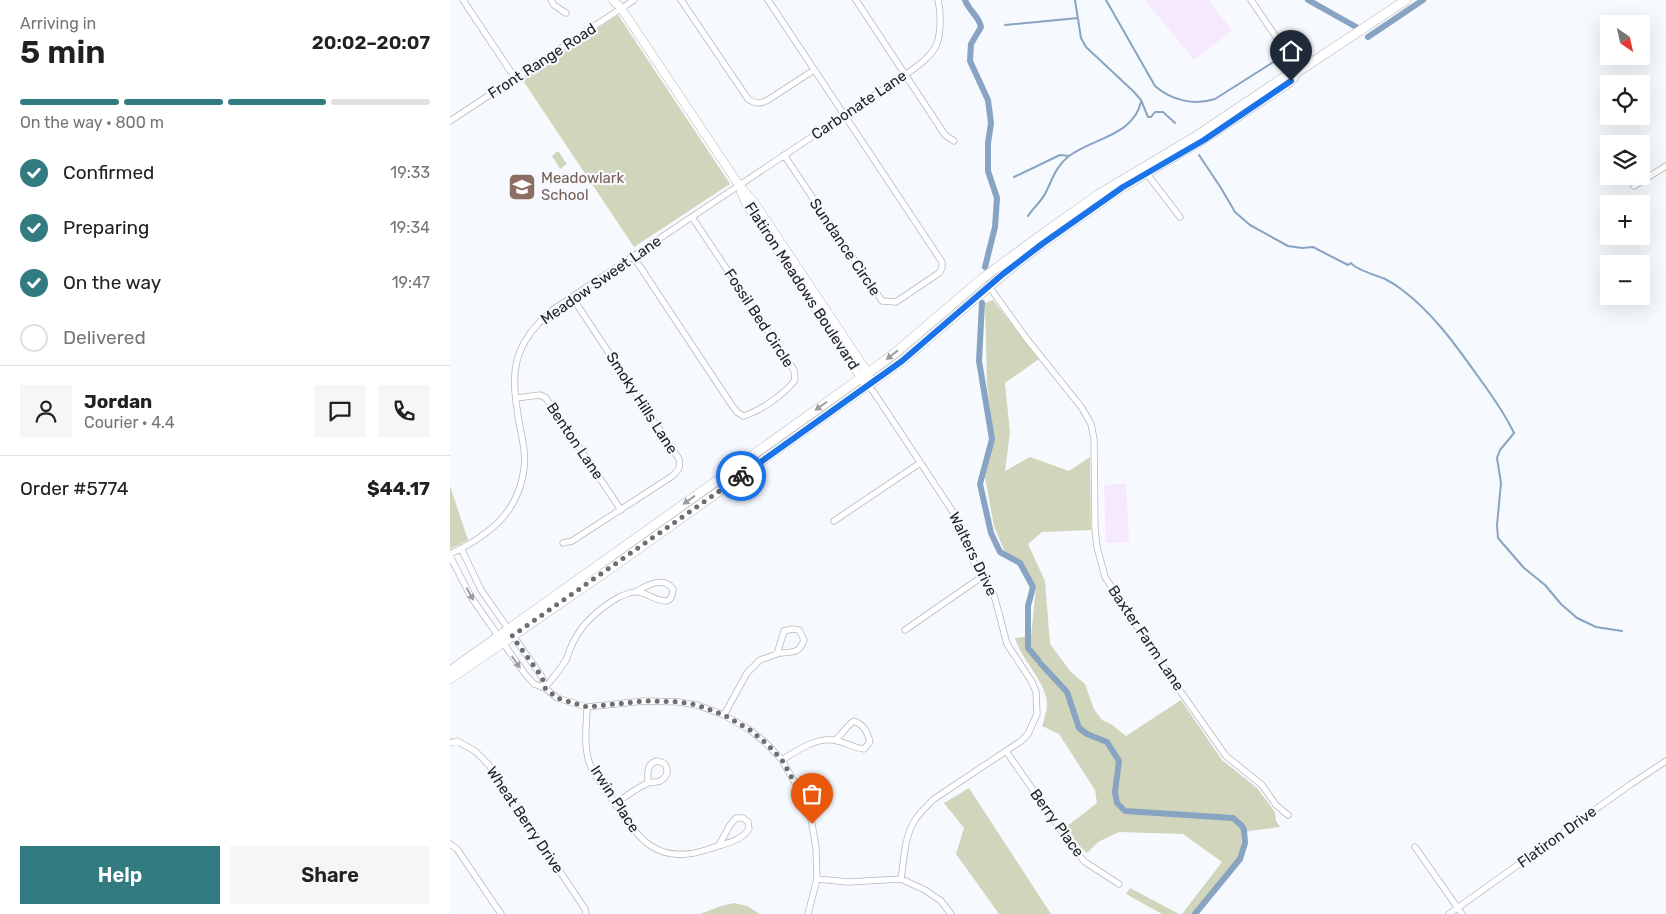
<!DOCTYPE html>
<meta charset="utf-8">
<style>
:root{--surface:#fff;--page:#f6f6f6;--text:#202124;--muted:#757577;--line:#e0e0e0;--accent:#327b81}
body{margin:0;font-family:Rubik,sans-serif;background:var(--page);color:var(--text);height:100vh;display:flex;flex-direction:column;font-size:19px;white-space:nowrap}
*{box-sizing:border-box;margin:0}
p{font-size:16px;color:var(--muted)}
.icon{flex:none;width:28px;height:28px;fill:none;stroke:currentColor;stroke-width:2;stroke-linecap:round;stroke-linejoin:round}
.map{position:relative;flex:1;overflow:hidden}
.sheet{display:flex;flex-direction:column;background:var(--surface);width:450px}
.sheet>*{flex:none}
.needle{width:32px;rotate:146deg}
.controls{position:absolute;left:1150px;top:15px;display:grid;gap:10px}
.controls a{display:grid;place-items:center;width:50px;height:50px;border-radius:0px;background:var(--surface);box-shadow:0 5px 20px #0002;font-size:25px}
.pin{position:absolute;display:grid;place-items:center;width:42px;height:42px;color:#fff;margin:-51px -21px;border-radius:50% 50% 50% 0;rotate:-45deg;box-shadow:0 0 5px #0007}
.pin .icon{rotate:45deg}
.courier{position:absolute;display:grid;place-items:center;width:50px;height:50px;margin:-25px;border:4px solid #1a73e8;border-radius:50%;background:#fff;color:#222;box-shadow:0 1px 6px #0007}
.summary em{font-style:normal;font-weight:600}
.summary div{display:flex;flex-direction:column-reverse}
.summary{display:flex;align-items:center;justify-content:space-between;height:85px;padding:0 20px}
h1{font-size:32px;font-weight:600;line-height:38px}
.bar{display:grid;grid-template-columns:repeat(4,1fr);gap:8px 5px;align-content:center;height:60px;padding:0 20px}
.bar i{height:6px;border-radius:4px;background:var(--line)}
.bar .on{background:var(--accent)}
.bar p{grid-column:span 4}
.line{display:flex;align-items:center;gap:12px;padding:0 20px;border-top:1px solid var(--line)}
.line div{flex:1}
.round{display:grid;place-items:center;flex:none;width:52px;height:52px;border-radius:0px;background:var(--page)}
ol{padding:0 20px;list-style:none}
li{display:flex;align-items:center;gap:15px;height:55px}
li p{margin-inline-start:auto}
li .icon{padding:5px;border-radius:50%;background:var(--accent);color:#fff;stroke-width:4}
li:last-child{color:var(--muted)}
li i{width:28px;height:28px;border:2px solid var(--line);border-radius:50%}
.cta{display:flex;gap:10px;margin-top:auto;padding:10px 20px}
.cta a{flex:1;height:58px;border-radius:0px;background:var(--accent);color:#fff;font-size:20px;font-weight:600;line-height:58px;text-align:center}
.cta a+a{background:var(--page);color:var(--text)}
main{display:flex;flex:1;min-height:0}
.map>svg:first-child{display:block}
</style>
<main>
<section class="sheet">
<div class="summary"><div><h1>5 min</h1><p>Arriving in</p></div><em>20:02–20:07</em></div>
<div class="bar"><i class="on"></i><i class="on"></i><i class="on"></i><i></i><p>On the way · 800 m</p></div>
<ol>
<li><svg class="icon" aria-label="check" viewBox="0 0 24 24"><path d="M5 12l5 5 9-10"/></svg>Confirmed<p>19:33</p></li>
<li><svg class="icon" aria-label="check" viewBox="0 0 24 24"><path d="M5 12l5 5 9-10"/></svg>Preparing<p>19:34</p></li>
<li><svg class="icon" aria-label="check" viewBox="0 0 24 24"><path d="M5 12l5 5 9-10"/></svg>On the way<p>19:47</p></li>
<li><i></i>Delivered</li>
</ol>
<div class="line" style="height:90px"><a class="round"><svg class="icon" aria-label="person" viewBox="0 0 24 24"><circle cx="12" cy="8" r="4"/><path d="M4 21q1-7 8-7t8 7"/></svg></a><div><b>Jordan</b><p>Courier · 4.4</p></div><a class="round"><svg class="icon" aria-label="chat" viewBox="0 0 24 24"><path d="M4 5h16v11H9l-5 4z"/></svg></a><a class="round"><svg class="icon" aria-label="phone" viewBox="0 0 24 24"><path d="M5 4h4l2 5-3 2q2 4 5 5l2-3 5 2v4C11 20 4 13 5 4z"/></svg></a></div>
<div class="line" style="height:65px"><div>Order #5774</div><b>$44.17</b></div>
<div class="cta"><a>Help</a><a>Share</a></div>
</section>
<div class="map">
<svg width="1216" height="914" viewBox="0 0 1216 914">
<rect width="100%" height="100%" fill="#f6f9fd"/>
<path fill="#f7e9fd" d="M695 0H758L782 30 744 60Z
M676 484 679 542 656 543 654 485Z"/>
<path fill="#d1d5bc" d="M168 15 280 184 184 247 72 79Z
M108 151 117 164 110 169 102 156Z
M543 300 589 359 555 383 560 432 555 471 580 457 619 471 640 457 641 530 592 532 578 544 595 581 600 644 621 672 635 684 644 709 652 720 661 724 676 736 731 700 772 760 807 788 825 812 826 821 830 827 792 832 790 857 745 914H732L772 862 733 834 669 832 648 842 637 853 629 846 616 827 647 803 645 790 609 734 592 726C594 720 596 713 597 707 599 684 571 660 565 638L581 636 586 587 572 565 554 550 544 526 535 477 544 440 537 385 535 303Z
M0 486 18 540 0 549Z
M519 788 601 914H549L506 854 514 828 494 803Z
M680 888 729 914H712L676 894Z
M284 903 297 906 310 914H250L271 906Z"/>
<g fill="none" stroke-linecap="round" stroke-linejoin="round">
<path stroke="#89a4c2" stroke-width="2" d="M625 0 631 38 636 47 683 91 691 100 698 117H701L705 112H713L725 123
M656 0 705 86C721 100 744 106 765 99L825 61
M555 25 628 18
M749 155 771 188 785 212 800 225 838 246 852 248 863 247 898 265 901 263C906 270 926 275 935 279 941 282 946 285 951 289 982 312 1005 344 1027 375 1041 394 1054 412 1064 433L1050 450 1047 458 1051 483 1047 525 1048 538 1074 568 1095 585 1111 604 1127 618 1146 627 1172 631
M564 177 610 155 619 156
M578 216C583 208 592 201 596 192 603 178 606 166 619 156 643 138 683 136 691 102"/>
<path stroke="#89a4c2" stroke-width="6" d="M515 0C519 11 529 16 531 27L521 44 520 61 538 100 541 123 538 143V171L547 198 545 227 535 267
M858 0 908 28
M918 37 973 0
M532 303 529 361 542 439 530 484 541 533 550 552 570 563 583 587 578 606V648L588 660
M591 664 617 692 629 728 637 734 657 742 669 761 665 792 667 803 675 811 783 818 792 826 794 830 795 843 790 859 745 914"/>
<g stroke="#b6b9bc" stroke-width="7">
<path id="minor" d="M13 0 65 78
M101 0 104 5 116 13
M231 0 298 99C305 104 310 104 318 100L364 70
M318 0 492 262V268L489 273 446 302 432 301 334 155
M406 0 495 135 504 141
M801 0 849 71
M0 121 184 0
M697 174 730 217
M1184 186 1216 166
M183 256 283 407 287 412 293 416C309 412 336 393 345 380L344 370 242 217
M538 285 576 338 632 408 641 424 644 439 645 529 647 547 655 577 712 665 776 756 812 785 826 805 838 815
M417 386 423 391 503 512 523 561 544 595 557 644 582 682 586 692 587 714 578 734 571 741 484 799C477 806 470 812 465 820 454 837 454 861 451 879
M66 398 90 395 96 398 171 510
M384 521 470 463
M113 543 122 541 221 477C228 471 231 468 229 459L122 297
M11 548 31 590 92 677 95 688
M0 554C38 536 69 513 74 468 76 453 72 437 69 422 66 403 62 380 67 361 72 340 86 325 101 311L465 68C473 62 483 54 487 44 491 31 491 13 488 0
M0 556 21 597 75 674 84 684 95 688 107 698 137 707 194 701 229 702 247 705 274 715 300 730 317 744 332 760 350 792 358 807 362 824 366 848 367 879 358 914
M455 630 533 576
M95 688C102 679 110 670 116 660 119 653 121 645 125 639 134 621 152 607 169 597 174 595 182 591 187 592 199 592 222 614 223 589 213 576 198 585 187 591
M137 707C137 721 134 738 137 753 139 770 152 785 162 799 189 839 206 867 259 849 272 844 291 842 299 829L298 822 293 818H286L280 825 269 845
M274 715 297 673 310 660 327 654 329 653C343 652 349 654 354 640L349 630 342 629 334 631 327 654
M0 743 7 741 25 751 39 765 135 909 136 914
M556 751 626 852 635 862 669 884
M332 760C346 751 369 735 387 741 397 743 404 748 414 749L420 742C417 731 414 725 404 721 396 726 393 734 385 740
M165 804C175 797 185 789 196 784 202 781 210 784 215 777 219 772 217 767 214 763L207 761C196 764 198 773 198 782
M0 844 7 849 51 914
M965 847 1012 914
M367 879 398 882 451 879 475 890 491 901 501 914
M999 914 1181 784 1216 761"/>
</g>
<g stroke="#b6b9bc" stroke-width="9">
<path id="tertiary" d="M163 0 171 8 289 185 304 202 414 367 422 383
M291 192 298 207 414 382"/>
</g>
<g stroke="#b6b9bc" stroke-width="10">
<path id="secondary" d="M0 671 422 370 445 353 533 278 587 238 649 194 748 135 836 76 849 71 956 0
M0 679 157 571 452 361 567 263 592 244 673 187 754 139 841 81 847 73"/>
</g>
<use href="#minor" stroke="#fff" stroke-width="5.5"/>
<use href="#tertiary" stroke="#fff" stroke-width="8"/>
<use href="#secondary" stroke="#fff" stroke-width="9"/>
</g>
<defs><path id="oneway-solid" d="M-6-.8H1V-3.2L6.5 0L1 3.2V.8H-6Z" transform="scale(1.25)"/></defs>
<g fill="#9c9c9c">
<use href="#oneway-solid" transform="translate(442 355) rotate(142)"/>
<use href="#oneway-solid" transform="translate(371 406) rotate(145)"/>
<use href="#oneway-solid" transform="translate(239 500) rotate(144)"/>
<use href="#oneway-solid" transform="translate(20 594) rotate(61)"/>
<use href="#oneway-solid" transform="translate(66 662) rotate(55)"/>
</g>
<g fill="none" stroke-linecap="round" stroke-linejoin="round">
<path stroke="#6c6e70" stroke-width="5" stroke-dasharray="0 9" d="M291 476 62 636 92 677 95 688 107 698 137 707 194 701 230 702 247 705 274 715 300 730 317 744 332 760 358 807 362 824"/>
<path stroke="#1a73e8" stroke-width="6" d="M291 476 452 361 553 274 592 244 673 187 754 140 841 81"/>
</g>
<defs>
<g id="school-square" transform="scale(1.4375)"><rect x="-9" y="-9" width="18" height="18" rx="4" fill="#8d6e63" stroke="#f6f9fd"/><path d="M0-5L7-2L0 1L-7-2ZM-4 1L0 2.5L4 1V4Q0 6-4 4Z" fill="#fff"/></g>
</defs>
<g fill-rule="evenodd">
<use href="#school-square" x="72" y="187"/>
</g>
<g text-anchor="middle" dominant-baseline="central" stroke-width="4.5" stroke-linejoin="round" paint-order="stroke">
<g font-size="15" fill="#222324" stroke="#f6f9fd">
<text transform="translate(92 61) rotate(-33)">Front Range Road</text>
<text transform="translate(409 105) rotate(-34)">Carbonate Lane</text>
<text transform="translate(395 247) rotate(56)">Sundance Circle</text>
<text transform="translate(151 280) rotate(-35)">Meadow Sweet Lane</text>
<text transform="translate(352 286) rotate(57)">Flatiron Meadows Boulevard</text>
<text transform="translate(309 318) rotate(57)">Fossil Bed Circle</text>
<text transform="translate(192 403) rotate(57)">Smoky Hills Lane</text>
<text transform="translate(125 441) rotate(56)">Benton Lane</text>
<text transform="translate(523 554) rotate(64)">Walters Drive</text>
<text transform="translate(696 638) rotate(56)">Baxter Farm Lane</text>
<text transform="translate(165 799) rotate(57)">Irwin Place</text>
<text transform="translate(75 820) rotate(56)">Wheat Berry Drive</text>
<text transform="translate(607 823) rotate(54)">Berry Place</text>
<text transform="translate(1107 837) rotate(-36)">Flatiron Drive</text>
</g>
<g font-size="15" fill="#785e54" stroke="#f6f9fd" text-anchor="start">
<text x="91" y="178">Meadowlark<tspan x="91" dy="17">School</tspan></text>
</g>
</g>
</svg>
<div class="controls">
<a><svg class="needle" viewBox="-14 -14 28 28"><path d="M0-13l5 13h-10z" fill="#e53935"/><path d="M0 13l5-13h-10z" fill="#757577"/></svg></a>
<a><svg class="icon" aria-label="locate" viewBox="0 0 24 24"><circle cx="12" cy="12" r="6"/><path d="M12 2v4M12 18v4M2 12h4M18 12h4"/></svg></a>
<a><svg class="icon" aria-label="layers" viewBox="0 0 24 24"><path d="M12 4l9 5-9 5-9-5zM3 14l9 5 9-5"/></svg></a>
<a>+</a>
<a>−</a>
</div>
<div class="pin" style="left:362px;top:824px;background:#ea580c"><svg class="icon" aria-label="bag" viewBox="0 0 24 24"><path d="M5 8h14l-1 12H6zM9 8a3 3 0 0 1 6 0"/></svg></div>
<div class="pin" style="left:841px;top:81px;background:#1f2937"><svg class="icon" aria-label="home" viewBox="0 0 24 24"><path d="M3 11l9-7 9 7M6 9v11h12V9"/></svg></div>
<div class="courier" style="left:291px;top:476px"><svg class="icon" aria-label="bike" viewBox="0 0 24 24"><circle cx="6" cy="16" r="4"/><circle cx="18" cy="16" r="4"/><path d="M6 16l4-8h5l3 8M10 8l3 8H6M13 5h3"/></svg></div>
</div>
</main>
